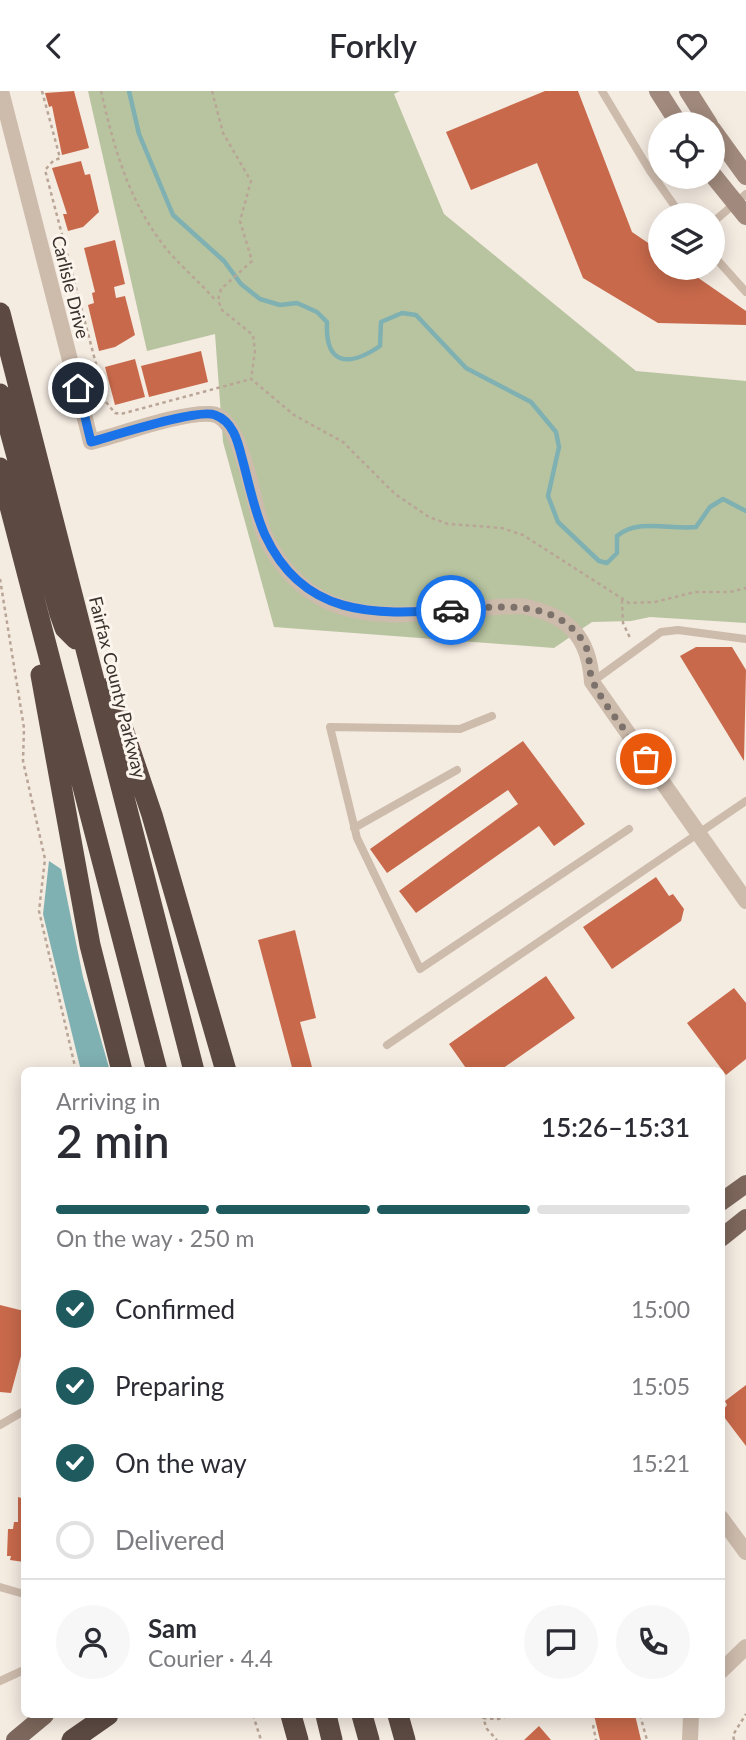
<!DOCTYPE html>
<meta charset="utf-8">
<style>
:root{--surface:#fff;--page:#f7f7f7;--text:#2b2b33;--muted:#7c7c81;--line:#e1e1e2;--accent:#1f5a5e}
body{margin:0;font-family:Lato,sans-serif;background:var(--page);color:var(--text);height:100vh;display:flex;flex-direction:column;font-size:26px;white-space:nowrap}
*{box-sizing:border-box;margin:0}
p{font-size:23px;color:var(--muted)}
.icon{flex:none;width:38px;height:38px;fill:none;stroke:currentColor;stroke-width:2;stroke-linecap:round;stroke-linejoin:round}
.map{position:relative;flex:1;overflow:hidden}
.panel{position:absolute;left:21px;top:976px;width:704px;height:651px;display:flex;flex-direction:column;background:var(--surface);border-radius:10px;box-shadow:0 4px 18px #0003}
.panel>*{flex:none}
.buttons{position:absolute;left:648px;top:21px;display:grid;gap:14px}
.buttons a{display:grid;place-items:center;width:77px;height:77px;border-radius:50%;background:var(--surface);box-shadow:0 4px 18px #0003;font-size:35px}
.pin{position:absolute;display:grid;place-items:center;width:60px;height:60px;color:#fff;margin:-30px;border:4px solid #fff;border-radius:50%;box-shadow:0 2px 7px #0007}
.courier{position:absolute;display:grid;place-items:center;width:70px;height:70px;margin:-35px;border:5px solid #1a73e8;border-radius:50%;background:#fff;color:#222;box-shadow:0 2px 9px #0007}
.overview em{font-style:normal;font-weight:600}
.overview div{display:flex;flex-direction:column-reverse}
.overview{display:flex;align-items:center;justify-content:space-between;height:119px;padding:0 35px}
h1{font-size:46px;font-weight:600;line-height:52px}
.bar{display:grid;grid-template-columns:repeat(4,1fr);gap:10px 7px;align-content:center;height:84px;padding:0 35px}
.bar i{height:9px;border-radius:5px;background:var(--line)}
.bar .on{background:var(--accent)}
.bar p{grid-column:span 4}
.line{display:flex;align-items:center;gap:18px;padding:0 35px;border-top:2px solid var(--line)}
.line div{flex:1}
.round{display:grid;place-items:center;flex:none;width:74px;height:74px;border-radius:37px;background:var(--page)}
ol{padding:0 35px;list-style:none}
li{display:flex;align-items:center;gap:21px;height:77px}
li p{margin-inline-start:auto}
li .icon{padding:7px;border-radius:50%;background:var(--accent);color:#fff;stroke-width:4}
li:last-child{color:var(--muted)}
li i{width:38px;height:38px;border:4px solid var(--line);border-radius:50%}
header{display:flex;justify-content:space-between;align-items:center;height:91px;padding:0 35px;background:var(--surface);font-size:32px;font-weight:600}
.map>svg:first-child{display:block}
</style>
<header><svg class="icon" aria-label="back" viewBox="0 0 24 24"><path d="M15 5l-7 7 7 7"/></svg>Forkly<svg class="icon" aria-label="heart" viewBox="0 0 24 24"><path d="M12 20l-8-8c-3-5 5-10 8-4 3-6 11-1 8 4z"/></svg></header>
<div class="map">
<svg width="746" height="1649" viewBox="0 0 746 1649">
<rect width="100%" height="100%" fill="#f4ebe1"/>
<path fill="#b8c4a0" d="M88 0H400L394 3 444 123 636 280 746 290V532L650 526 631 530 592 531 554 557 274 536 223 351 215 243 147 260Z"/>
<path fill="#7fb0b2" d="M49 770 61 778 83 886 110 980H81L43 823Z"/>
<g fill="none" stroke-linecap="round" stroke-linejoin="round">
<path stroke="#7fb0b2" stroke-width="4.5" d="M129 0 139 43 173 124 224 170 241 193 260 208 280 214 297 212 317 221 327 231C325 275 349 276 380 255L381 231 402 222 416 224 466 277 531 311 556 341 559 356 548 405 558 431 599 470 607 472 617 462V445C638 427 671 439 696 436L710 416 723 408 746 420"/>
</g>
<path fill="#c8694b" d="M74 0 89 57 62 64 52 15 49 16 45 2Z
M545 0H578L632 141 660 160V177H684L746 220V234L658 232 583 187 537 72 471 99 446 41Z
M81 70 85 84 90 83 99 121 83 136 68 140 63 123H67L52 77Z
M115 149 125 193 114 196 116 207 125 205 135 244 115 256 99 260 88 214 94 212 92 202 95 201 84 157Z
M201 260 208 291 149 306 141 275Z
M135 268 145 306 115 314 105 276Z
M696 556H732L746 579 744 670 680 565Z
M523 650 585 733 554 755 539 735 416 822 399 800 518 713 508 699 387 782 370 758Z
M656 786 669 805 673 803 684 818 681 830 612 878 583 836Z
M295 839 316 927 300 931 313 980H293L258 849Z
M546 885 575 927 499 980H468L449 953Z
M734 897 746 912V968L726 984 687 932Z
M0 1214 24 1220V1254L11 1302 0 1301Z
M746 1294V1355L721 1322 727 1314 725 1310Z
M22 1397H24V1471L10 1469 11 1465H7L8 1438H13L14 1431H18V1406L21 1407Z
M594 1624H635L641 1649H600Z
M539 1635 551 1649H524Z"/>
<g fill="none" stroke-linecap="round" stroke-linejoin="round">
<path stroke="#b9a596" stroke-width="2.5" stroke-dasharray="3.5 3.5" stroke-linecap="butt" d="M42 0 60 67 53 70 45 79 106 311 115 322 121 323 251 288
M101 0C114 57 128 108 164 155 179 174 200 191 216 210
M212 0 223 42 251 90 240 130 252 170 221 198 218 209 222 219 253 244 255 260 251 288 257 293 294 324 343 351 395 403 429 426 448 433 502 437 523 444 629 512 655 511 695 501H730L746 497
M0 488 24 637 23 670 45 768 39 820 76 980
M622 509 623 532 631 549
M253 1624 261 1649
M482 1624 487 1638 497 1649
M640 1624 647 1649
M483 1627 498 1628 511 1624
M593 1634 596 1649
M734 1649 733 1644 746 1623"/>
<path stroke="#cdbbac" stroke-width="8" d="M602 0 650 80 681 124
M712 132 746 103
M712 163 746 201
M592 591 661 541 678 539 746 548
M492 625 460 638 330 636 357 747 420 878 629 738
M354 737 457 679
M387 954 746 710
M0 1334 24 1320
M0 1496 24 1503
M0 1590 24 1579"/>
<path stroke="#cdbbac" stroke-width="16" d="M1 0 91 351C123 343 180 321 211 323 244 325 253 419 265 445 279 474 301 499 331 512 389 536 461 515 522 515 568 524 589 545 592 591L746 810
M721 1427 746 1461
M721 1580 746 1556
M690 1649 691 1624"/>
<path stroke="#a18a7d" stroke-width="18" d="M658 0 679 33
M688 0 709 33
M712 38 746 85
M712 83 746 125"/>
<path stroke="#7d675c" stroke-width="18" d="M721 1111 746 1093
M721 1147 746 1127
M15 1649 45 1624"/>
<path stroke="#5c4a42" stroke-width="21" d="M0 222 194 980
M0 303 60 523 65 537 76 548
M0 377 157 980
M41 584 90 854 122 980
M109 597 152 724 226 980
M291 1624 298 1649
M326 1624 332 1649
M362 1624 369 1649
M398 1624 405 1649
M72 1649 108 1624"/>
</g>
<g fill="none" stroke-linecap="round" stroke-linejoin="round">
<path stroke="#7c716b" stroke-width="7" stroke-dasharray="0 12.6" d="M451 519C496 516 556 506 584 552 592 565 587 581 594 593 607 619 629 643 646 668"/>
<path stroke="#1a73e8" stroke-width="9" d="M78 297 91 351C113 345 199 317 215 324 233 330 238 351 242 367 249 392 254 420 265 444 303 526 373 524 451 519"/>
</g>
<g text-anchor="middle" dominant-baseline="central" stroke-width="6" stroke-linejoin="round" paint-order="stroke">
<g font-size="18" fill="#3b302b" stroke="#fbf5ee">
<text transform="translate(71 196) rotate(76)">Carlisle Drive</text>
<text transform="translate(118 596) rotate(76)">Fairfax County Parkway</text>
</g>
</g>
</svg>
<div class="buttons">
<a><svg class="icon" aria-label="locate" viewBox="0 0 24 24"><circle cx="12" cy="12" r="6"/><path d="M12 2v4M12 18v4M2 12h4M18 12h4"/></svg></a>
<a><svg class="icon" aria-label="layers" viewBox="0 0 24 24"><path d="M12 4l9 5-9 5-9-5zM3 14l9 5 9-5"/></svg></a>
</div>
<div class="pin" style="left:646px;top:668px;background:#ea580c"><svg class="icon" aria-label="bag" viewBox="0 0 24 24"><path d="M5 8h14l-1 12H6zM9 8a3 3 0 0 1 6 0"/></svg></div>
<div class="pin" style="left:78px;top:297px;background:#1f2937"><svg class="icon" aria-label="home" viewBox="0 0 24 24"><path d="M3 11l9-7 9 7M6 9v11h12V9"/></svg></div>
<div class="courier" style="left:451px;top:519px"><svg class="icon" aria-label="car" viewBox="0 0 24 24"><path d="M5 17H2v-5l4-1 3-4h7l3 4 3 1v5h-3M9 17h6M6 11h13"/><circle cx="7" cy="17" r="2"/><circle cx="17" cy="17" r="2"/></svg></div>
<section class="panel">
<div class="overview"><div><h1>2 min</h1><p>Arriving in</p></div><em>15:26–15:31</em></div>
<div class="bar"><i class="on"></i><i class="on"></i><i class="on"></i><i></i><p>On the way · 250 m</p></div>
<ol>
<li><svg class="icon" aria-label="check" viewBox="0 0 24 24"><path d="M5 12l5 5 9-10"/></svg>Confirmed<p>15:00</p></li>
<li><svg class="icon" aria-label="check" viewBox="0 0 24 24"><path d="M5 12l5 5 9-10"/></svg>Preparing<p>15:05</p></li>
<li><svg class="icon" aria-label="check" viewBox="0 0 24 24"><path d="M5 12l5 5 9-10"/></svg>On the way<p>15:21</p></li>
<li><i></i>Delivered</li>
</ol>
<div class="line" style="height:126px"><a class="round"><svg class="icon" aria-label="person" viewBox="0 0 24 24"><circle cx="12" cy="8" r="4"/><path d="M4 21q1-7 8-7t8 7"/></svg></a><div><b>Sam</b><p>Courier · 4.4</p></div><a class="round"><svg class="icon" aria-label="chat" viewBox="0 0 24 24"><path d="M4 5h16v11H9l-5 4z"/></svg></a><a class="round"><svg class="icon" aria-label="phone" viewBox="0 0 24 24"><path d="M5 4h4l2 5-3 2q2 4 5 5l2-3 5 2v4C11 20 4 13 5 4z"/></svg></a></div>
</section>
</div>
